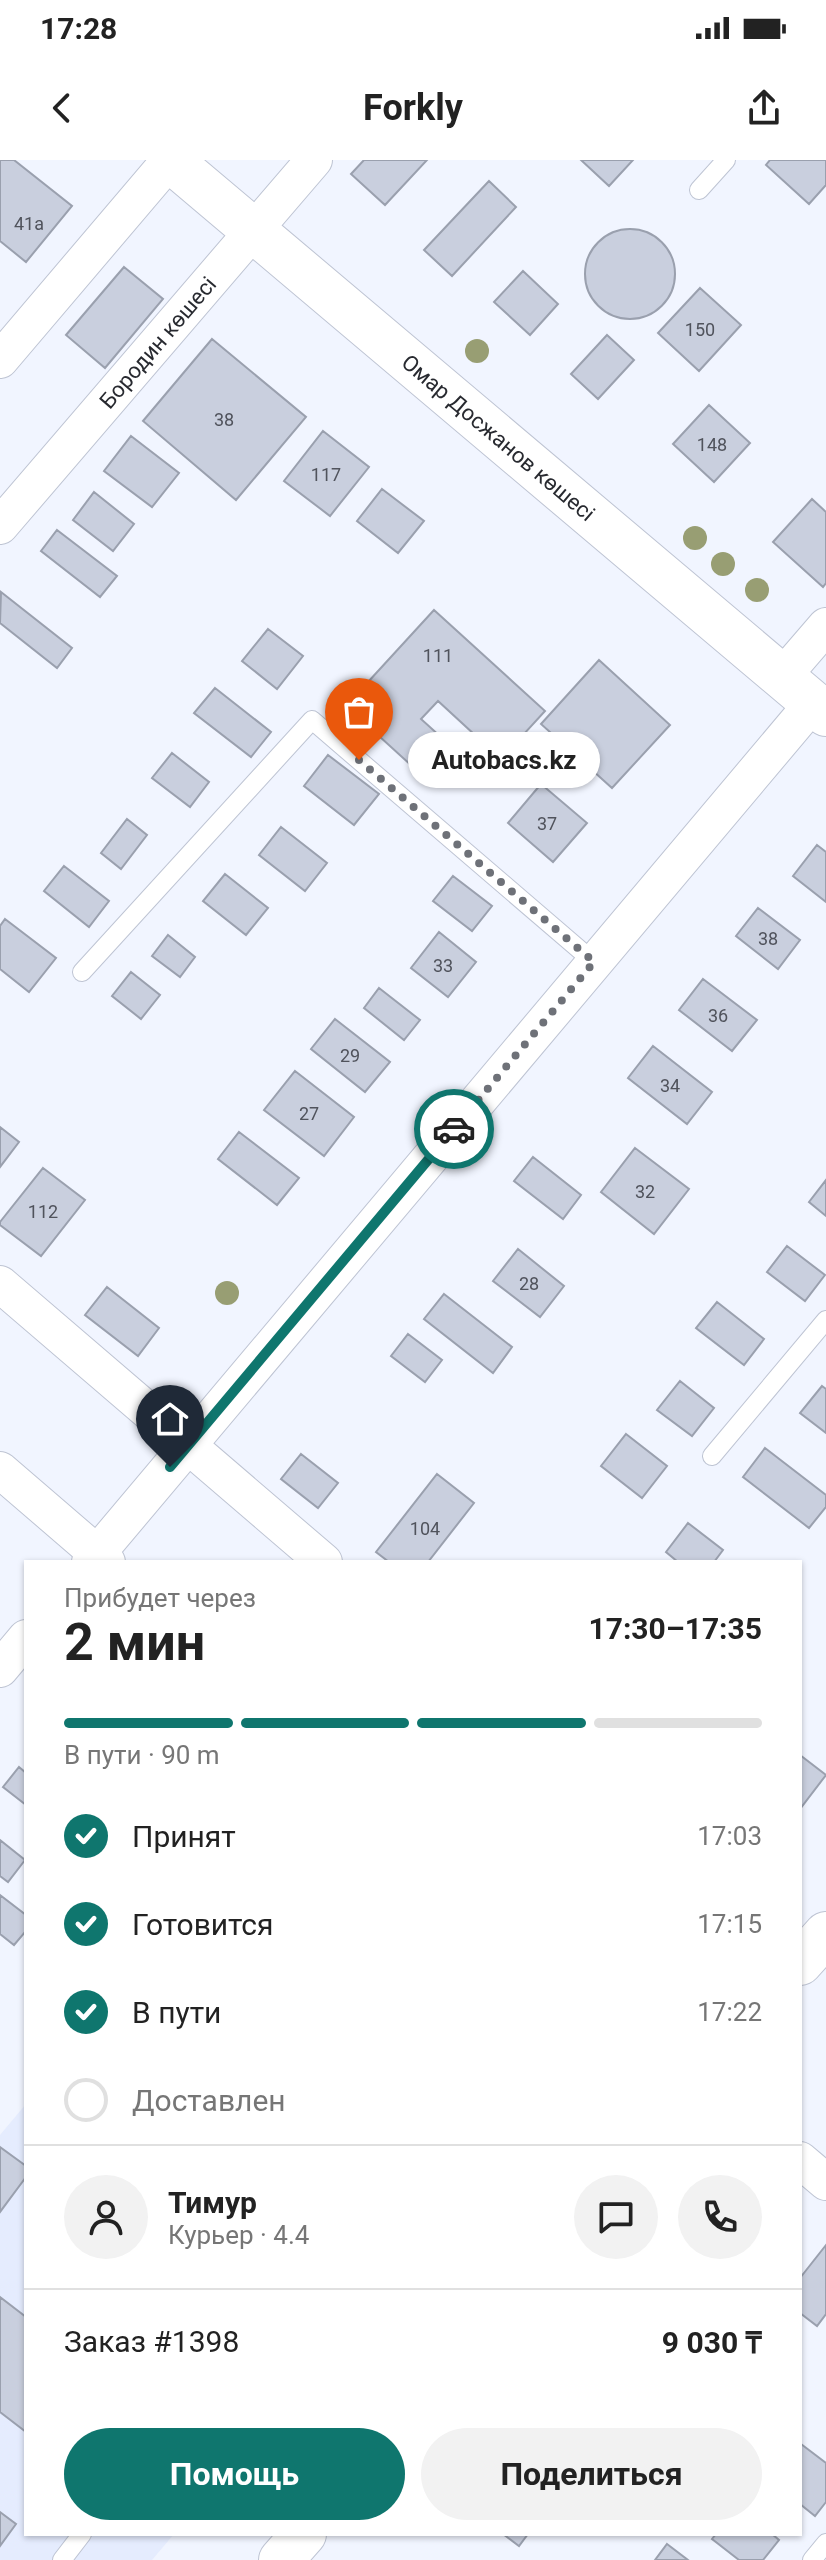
<!DOCTYPE html>
<html lang="ru">
<meta charset="utf-8">
<style>
:root{--surface:#fff;--page:#f2f2f2;--text:#222;--muted:#767676;--line:#e0e0e0;--accent:#0f766e}
body{margin:0;font-family:Roboto,sans-serif;background:var(--page);color:var(--text);height:100vh;display:flex;flex-direction:column;font-size:30px;white-space:nowrap}
*{box-sizing:border-box;margin:0}
p{font-size:26px;color:var(--muted)}
.icon{flex:none;width:44px;height:44px;fill:none;stroke:currentColor;stroke-width:2;stroke-linecap:round;stroke-linejoin:round}
.map{position:relative;flex:1;overflow:hidden}
.side{position:absolute;left:24px;top:1400px;width:778px;height:976px;display:flex;flex-direction:column;background:var(--surface);border-radius:0px;box-shadow:0 2px 6px #0004}
.side>*{flex:none}
.pin{position:absolute;display:grid;place-items:center;width:68px;height:68px;color:#fff;margin:-82px -34px;border-radius:50% 50% 50% 0;rotate:-45deg;box-shadow:0 0 8px #0007}
.pin .icon{rotate:45deg}
.courier{position:absolute;display:grid;place-items:center;width:80px;height:80px;margin:-40px;border:6px solid #0f766e;border-radius:50%;background:#fff;color:#222;box-shadow:0 2px 10px #0007}
.bubble{position:absolute;height:56px;border-radius:28px;background:var(--surface);box-shadow:0 2px 6px #0004;font-size:26px;font-weight:700;line-height:56px;text-align:center}
.overview em{font-style:normal;font-weight:700}
.overview div{display:flex;flex-direction:column-reverse}
.overview{display:flex;align-items:center;justify-content:space-between;height:136px;padding:0 40px}
h1{font-size:52px;font-weight:700;line-height:60px}
.bar{display:grid;grid-template-columns:repeat(4,1fr);gap:12px 8px;align-content:center;height:96px;padding:0 40px}
.bar i{height:10px;border-radius:6px;background:var(--line)}
.bar .on{background:var(--accent)}
.bar p{grid-column:span 4}
.line{display:flex;align-items:center;gap:20px;padding:0 40px;border-top:2px solid var(--line)}
.line div{flex:1}
.round{display:grid;place-items:center;flex:none;width:84px;height:84px;border-radius:42px;background:var(--page)}
ol{padding:0 40px;list-style:none}
li{display:flex;align-items:center;gap:24px;height:88px}
li p{margin-inline-start:auto}
li .icon{padding:8px;border-radius:50%;background:var(--accent);color:#fff;stroke-width:4}
li:last-child{color:var(--muted)}
li i{width:44px;height:44px;border:4px solid var(--line);border-radius:50%}
.cta{display:flex;gap:16px;margin-top:auto;padding:16px 40px}
.cta a{flex:1;height:92px;border-radius:48px;background:var(--accent);color:#fff;font-size:32px;font-weight:700;line-height:92px;text-align:center}
.cta a+a{background:var(--page);color:var(--text)}
.status{display:flex;justify-content:space-between;align-items:center;height:56px;padding:0 40px;background:var(--surface);direction:ltr}
.status svg{height:22px;fill:currentColor}
header{display:flex;justify-content:space-between;align-items:center;height:104px;padding:0 40px;background:var(--surface);font-size:36px;font-weight:700}
.map>svg:first-child{display:block}
</style>
<div class="status"><b>17:28</b><svg viewBox="0 0 49 12"><path d="M0 12V9h3v3zM5 12V6h3v6zM10 12V3h3v9zM15 12V0h3v12zM26 1h20v11H26zM47 4h2v5h-2z"/></svg></div>
<header><svg class="icon" aria-label="back" viewBox="0 0 24 24"><path d="M15 5l-7 7 7 7"/></svg>Forkly<svg class="icon" aria-label="share" viewBox="0 0 24 24"><path d="M12 15V3M7 8l5-5 5 5M5 13v7h14v-7"/></svg></header>
<div class="map">
<svg width="826" height="2400" viewBox="0 0 826 2400">
<rect width="100%" height="100%" fill="#f1f5ff"/>
<path fill="#e5ecfe" d="M26 1944V2374H174L152 2400H0V1975Z"/>
<path fill="#c9cfde" stroke="#9aa0ae" stroke-width="2" d="M0 0H14L72 46 26 102 0 81Z
M364 0H427L385 45 351 14Z
M581 0H633L609 26Z
M770 0H826V25L809 44 766 5Z
M489 21 516 47 452 116 424 90Z
M585 114a45 45 0 1 1 90 0a45 45 0 1 1-90 0Z
M124 107 163 139 105 208 66 175Z
M523 111 558 144 530 175 494 142Z
M700 128 741 165 699 211 658 173Z
M607 175 634 200 598 239 571 214Z
M212 179 306 257 236 340 143 261Z
M709 245 750 283 714 322 673 284Z
M323 271 369 307 330 356 284 321Z
M131 276 179 313 152 347 104 311Z
M382 329 424 361 398 393 357 361Z
M94 332 134 364 113 391 73 360Z
M812 339 826 352V423L823 427 773 382Z
M57 370 117 416 100 437 41 391Z
M1 432 72 488 57 508 0 463Z
M434 450 545 551 501 599 438 541 421 559 452 587 424 617 346 546Z
M268 469 303 496 277 529 242 501Z
M599 500 670 565 612 628 541 564Z
M215 528 271 572 251 597 194 553Z
M172 593 209 622 190 647 152 618Z
M328 595 379 634 354 665 304 626Z
M541 624 587 663 553 702 508 663Z
M127 659 147 675 121 709 101 693Z
M281 667 327 703 305 731 259 695Z
M817 685 826 692V742L793 716Z
M64 706 109 741 89 767 44 731Z
M225 714 268 748 246 775 203 741Z
M453 716 492 746 472 771 433 741Z
M758 748 800 780 778 809 736 776Z
M5 759 56 798 29 832 0 809V766Z
M439 772 476 802 448 837 411 808Z
M168 775 195 797 180 817 152 796Z
M131 812 160 835 141 859 112 836Z
M703 819 757 860 732 891 679 850Z
M379 828 420 860 404 880 364 848Z
M335 859 390 902 365 932 311 889Z
M653 886 712 932 687 964 628 918Z
M295 911 354 957 324 996 264 950Z
M0 967 19 982 0 1007Z
M239 972 299 1018 277 1045 218 999Z
M635 988 689 1029 654 1074 601 1032Z
M533 997 581 1035 563 1059 514 1021Z
M43 1008 85 1040 41 1096 0 1065V1062Z
M826 1020V1056L809 1042Z
M787 1086 825 1115 805 1141 767 1112Z
M518 1089 564 1126 540 1157 493 1121Z
M107 1127 159 1168 138 1196 85 1155Z
M444 1134 512 1187 493 1213 424 1159Z
M717 1142 764 1179 744 1205 696 1168Z
M408 1174 442 1200 425 1222 391 1196Z
M680 1221 714 1248 692 1276 657 1250Z
M822 1226 826 1229V1273L800 1253Z
M626 1274 667 1306 642 1338 601 1306Z
M765 1288 826 1335V1347L809 1368 743 1317Z
M301 1294 338 1323 318 1348 281 1319Z
M437 1314 474 1343 428 1402H389L376 1392Z
M688 1363 723 1390 714 1402H678L666 1392Z
M800 1595 826 1615 800 1649Z
M19 1607 26 1613V1645L3 1627Z
M0 1680 25 1700 8 1722 0 1716Z
M0 1735 26 1755V1771L14 1785 0 1774Z
M0 1987 26 2006V2017L0 2052Z
M826 2085V2154L817 2166 800 2153V2118Z
M0 2137 26 2157V2272L0 2252Z
M801 2284 826 2303V2342L815 2356 800 2344Z
M0 2352 16 2364 0 2386Z
M503 2374H528L519 2386Z
M716 2374H772L779 2380 763 2400H739L712 2379Z
M667 2384 688 2400H655Z"/>
<g fill="none" stroke-linecap="round" stroke-linejoin="round">
<g stroke="#bec4d3" stroke-width="20">
<path id="lane" d="M699 30 726 0
M82 812 312 560 594 802
M712 1296 826 1160
M62 2400 82 2374
M812 2400 826 2383"/>
</g>
<g stroke="#bec4d3" stroke-width="38">
<g id="street">
<path d="M0 200 170 0"/>
<path id="s1" d="M0 366 314 0"/>
<path d="M782 517 826 466"/>
<path d="M0 1124 324 1402"/>
<path d="M0 1310 107 1402"/>
<path d="M90 1402 813 543"/>
<path d="M0 1509 26 1478"/>
<path d="M800 2000 826 2022"/>
</g>
</g>
<g stroke="#bec4d3" stroke-width="46">
<g id="secondary">
<path id="s2" d="M170 0 826 554"/>
<path d="M800 1803 826 1774"/>
<path d="M281 2400 304 2374"/>
</g>
</g>
<use href="#lane" stroke="#fff" stroke-width="18"/>
<use href="#street" stroke="#fff" stroke-width="36"/>
<use href="#secondary" stroke="#fff" stroke-width="44"/>
</g>
<g fill="#989e73">
<circle cx="477" cy="191" r="12"/>
<circle cx="695" cy="378" r="12"/>
<circle cx="723" cy="404" r="12"/>
<circle cx="757" cy="430" r="12"/>
<circle cx="227" cy="1133" r="12"/>
</g>
<g fill="none" stroke-linecap="round" stroke-linejoin="round">
<path stroke="#6e7178" stroke-width="8" stroke-dasharray="0 14.4" d="M359 600 594 802 454 969"/>
<path stroke="#0f766e" stroke-width="10" d="M170 1307 454 969"/>
</g>
<g text-anchor="middle" dominant-baseline="central" stroke-width="6" stroke-linejoin="round" paint-order="stroke">
<g font-size="18" fill="#50535c">
<text x="29" y="63">41а</text>
<text x="700" y="169">150</text>
<text x="224" y="259">38</text>
<text x="712" y="284">148</text>
<text x="326" y="314">117</text>
<text x="438" y="495">111</text>
<text x="547" y="663">37</text>
<text x="768" y="778">38</text>
<text x="443" y="805">33</text>
<text x="718" y="855">36</text>
<text x="350" y="895">29</text>
<text x="670" y="925">34</text>
<text x="309" y="953">27</text>
<text x="645" y="1031">32</text>
<text x="43" y="1051">112</text>
<text x="529" y="1123">28</text>
<text x="425" y="1368">104</text>
</g>
<g font-size="22" fill="#282a30" stroke="#f1f5ff">
<text stroke="none"><textPath href="#s1" startOffset="242">Бородин көшесі</textPath></text>
<text stroke="none"><textPath href="#s2" startOffset="430">Омар Досжанов көшесі</textPath></text>
</g>
</g>
</svg>
<div class="pin" style="left:359px;top:600px;background:#ea580c"><svg class="icon" aria-label="bag" viewBox="0 0 24 24"><path d="M5 8h14l-1 12H6zM9 8a3 3 0 0 1 6 0"/></svg></div>
<div class="pin" style="left:170px;top:1307px;background:#1f2937"><svg class="icon" aria-label="home" viewBox="0 0 24 24"><path d="M3 11l9-7 9 7M6 9v11h12V9"/></svg></div>
<div class="courier" style="left:454px;top:969px"><svg class="icon" aria-label="car" viewBox="0 0 24 24"><path d="M5 17H2v-5l4-1 3-4h7l3 4 3 1v5h-3M9 17h6M6 11h13"/><circle cx="7" cy="17" r="2"/><circle cx="17" cy="17" r="2"/></svg></div>
<div class="bubble" style="left:408px;top:572px;width:192px">Autobacs.kz</div>
<section class="side">
<div class="overview"><div><h1>2 мин</h1><p>Прибудет через</p></div><em>17:30–17:35</em></div>
<div class="bar"><i class="on"></i><i class="on"></i><i class="on"></i><i></i><p>В пути · 90 m</p></div>
<ol>
<li><svg class="icon" aria-label="check" viewBox="0 0 24 24"><path d="M5 12l5 5 9-10"/></svg>Принят<p>17:03</p></li>
<li><svg class="icon" aria-label="check" viewBox="0 0 24 24"><path d="M5 12l5 5 9-10"/></svg>Готовится<p>17:15</p></li>
<li><svg class="icon" aria-label="check" viewBox="0 0 24 24"><path d="M5 12l5 5 9-10"/></svg>В пути<p>17:22</p></li>
<li><i></i>Доставлен</li>
</ol>
<div class="line" style="height:144px"><a class="round"><svg class="icon" aria-label="person" viewBox="0 0 24 24"><circle cx="12" cy="8" r="4"/><path d="M4 21q1-7 8-7t8 7"/></svg></a><div><b>Тимур</b><p>Курьер · 4.4</p></div><a class="round"><svg class="icon" aria-label="chat" viewBox="0 0 24 24"><path d="M4 5h16v11H9l-5 4z"/></svg></a><a class="round"><svg class="icon" aria-label="phone" viewBox="0 0 24 24"><path d="M5 4h4l2 5-3 2q2 4 5 5l2-3 5 2v4C11 20 4 13 5 4z"/></svg></a></div>
<div class="line" style="height:104px"><div>Заказ #1398</div><b>9 030 ₸</b></div>
<div class="cta"><a>Помощь</a><a>Поделиться</a></div>
</section>
</div>
